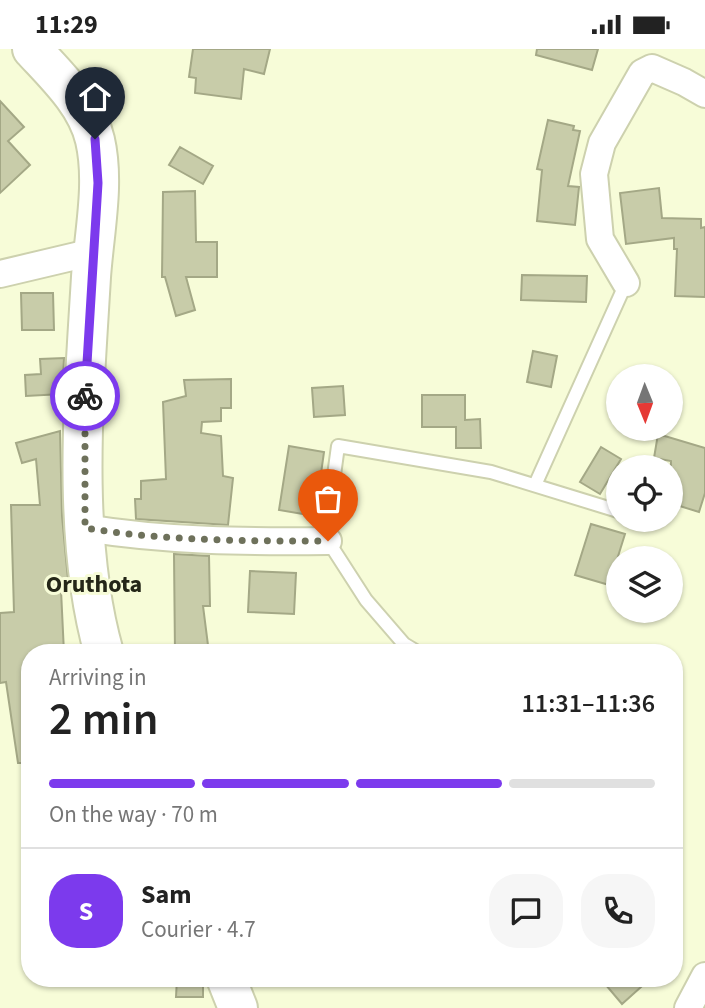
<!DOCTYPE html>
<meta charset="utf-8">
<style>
:root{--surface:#fff;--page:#f6f6f6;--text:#222;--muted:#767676;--line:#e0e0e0;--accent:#7c3aed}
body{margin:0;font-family:"Source Sans 3",sans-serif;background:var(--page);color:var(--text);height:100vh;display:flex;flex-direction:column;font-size:26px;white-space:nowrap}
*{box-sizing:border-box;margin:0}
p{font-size:23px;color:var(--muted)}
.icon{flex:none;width:38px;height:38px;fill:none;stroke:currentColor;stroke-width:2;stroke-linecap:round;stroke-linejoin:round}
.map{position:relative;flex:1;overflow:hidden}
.side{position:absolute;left:21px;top:595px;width:662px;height:343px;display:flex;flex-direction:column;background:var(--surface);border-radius:28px;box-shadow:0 2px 5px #0004}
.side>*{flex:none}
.needle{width:46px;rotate:179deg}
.buttons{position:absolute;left:606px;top:315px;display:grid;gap:14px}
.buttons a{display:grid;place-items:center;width:77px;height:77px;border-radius:50%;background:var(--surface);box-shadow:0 2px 5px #0004;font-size:35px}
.pin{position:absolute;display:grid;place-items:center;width:60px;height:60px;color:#fff;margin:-72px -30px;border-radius:50% 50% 50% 0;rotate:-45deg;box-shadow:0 0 7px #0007}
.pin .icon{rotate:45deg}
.courier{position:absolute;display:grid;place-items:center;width:70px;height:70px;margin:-35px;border:5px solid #7c3aed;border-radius:50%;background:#fff;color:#222;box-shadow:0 2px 9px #0007}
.headline em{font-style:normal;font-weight:600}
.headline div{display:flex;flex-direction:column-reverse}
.headline{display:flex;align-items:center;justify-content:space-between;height:119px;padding:0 28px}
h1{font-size:46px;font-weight:600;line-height:52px}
.bar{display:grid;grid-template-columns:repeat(4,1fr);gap:10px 7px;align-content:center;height:84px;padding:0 28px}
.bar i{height:9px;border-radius:5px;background:var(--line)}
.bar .current{background:var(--accent)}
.bar p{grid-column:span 4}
.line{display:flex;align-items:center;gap:18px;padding:0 28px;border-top:2px solid var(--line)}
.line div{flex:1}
.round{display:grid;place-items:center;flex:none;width:74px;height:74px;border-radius:28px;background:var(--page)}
.status{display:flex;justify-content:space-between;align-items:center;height:49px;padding:0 35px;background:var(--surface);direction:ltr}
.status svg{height:19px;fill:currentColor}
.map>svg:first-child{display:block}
</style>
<div class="status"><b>11:29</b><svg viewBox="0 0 49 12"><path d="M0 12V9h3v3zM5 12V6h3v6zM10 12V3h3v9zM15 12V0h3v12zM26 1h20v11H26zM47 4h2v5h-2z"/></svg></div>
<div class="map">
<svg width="705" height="959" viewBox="0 0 705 959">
<rect width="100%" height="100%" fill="#f7fcd8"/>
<path fill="#c8cca9" stroke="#a4a886" stroke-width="2" d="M193 0H270L264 25 244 20 241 50 195 44 196 29 189 28Z
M537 0H598L592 21 536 6Z
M0 52 24 78 8 92 30 116 0 144Z
M548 71 574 77 573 81 580 82 568 137 579 138 575 176 537 172 542 121 537 120Z
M180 98 213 117 203 135 169 116Z
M659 139 662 169 701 170V179L705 178V248L675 247 677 200H674V189L626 195 620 144Z
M195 142 196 193H217V228H186L195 261 176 267 165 228H162L163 143Z
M522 226 587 227 586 253 521 251Z
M21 244H53L54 281H22Z
M533 302 557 307 551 338 527 333Z
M64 309 62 345 26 347 25 326 41 325 40 310Z
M231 330V359H221V372L202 373 201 384 221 387 223 427 233 429 228 476 136 470 135 450H141V432L166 430 163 353 186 347 184 331Z
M343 337 345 366 314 368 312 339Z
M422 346H465V371L480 370 481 399H456V378H422Z
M60 382 62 467 69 541H61L64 604H30V714H18L6 633 0 634V564L14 563 11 456H40L36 410 22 414 16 394Z
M658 385 705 399V444L699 463 670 454 671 412 654 409Z
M289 397 324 403 315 467 279 461Z
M601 398 621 410 600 445 580 433Z
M591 475 625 485 609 536 575 526Z
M174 505 209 507 210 557H203L209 604H175Z
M250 522 296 524 294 565 248 563Z
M177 929H203V948H176Z
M600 929H651L622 955Z"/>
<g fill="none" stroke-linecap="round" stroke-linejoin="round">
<g stroke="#cdd1ae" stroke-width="16">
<path id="lane" d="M535 436 626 234
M419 604 404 595 366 551 328 492 329 463 338 397 491 423 618 462"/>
</g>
<g stroke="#cdd1ae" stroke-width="30">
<path id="street" d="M0 225 93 203
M626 234 600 190 594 125 602 94 642 24 652 19 684 33 705 45
M85 479C165 492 247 493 328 492
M688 959 705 927"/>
</g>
<g stroke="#cdd1ae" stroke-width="42">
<path id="primary" d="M32 0C56 26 87 55 95 91 105 134 94 184 91 228 84 347 71 488 104 604
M226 929 238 959"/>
</g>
<use href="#lane" stroke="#fff" stroke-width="12"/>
<use href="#street" stroke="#fff" stroke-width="26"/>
<use href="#primary" stroke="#fff" stroke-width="38"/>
</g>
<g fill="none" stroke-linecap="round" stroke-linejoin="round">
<path stroke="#6e715b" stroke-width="7" stroke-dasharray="0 12.6" d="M85 347V479C165 492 247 492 328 492"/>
<path stroke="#7c3aed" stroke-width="9" d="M85 347 98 134 95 90"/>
</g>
<g text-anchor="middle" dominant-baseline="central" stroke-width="6" stroke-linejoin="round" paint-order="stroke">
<g font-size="24" font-weight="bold" fill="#242618" stroke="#f7fcd8">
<text x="94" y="535">Oruthota</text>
</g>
</g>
</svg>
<div class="buttons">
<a><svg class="needle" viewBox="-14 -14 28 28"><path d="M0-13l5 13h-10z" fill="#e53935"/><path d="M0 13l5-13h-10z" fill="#767676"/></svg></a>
<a><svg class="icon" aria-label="locate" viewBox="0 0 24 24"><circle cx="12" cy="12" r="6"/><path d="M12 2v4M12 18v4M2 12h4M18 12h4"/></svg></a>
<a><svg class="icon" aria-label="layers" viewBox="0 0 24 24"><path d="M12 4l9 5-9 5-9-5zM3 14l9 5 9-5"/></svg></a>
</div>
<div class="pin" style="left:328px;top:492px;background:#ea580c"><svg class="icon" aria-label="bag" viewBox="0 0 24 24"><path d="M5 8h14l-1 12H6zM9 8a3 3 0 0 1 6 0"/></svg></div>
<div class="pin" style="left:95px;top:90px;background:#1f2937"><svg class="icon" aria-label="home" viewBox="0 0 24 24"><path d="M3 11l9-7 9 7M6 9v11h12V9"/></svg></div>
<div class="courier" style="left:85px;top:347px"><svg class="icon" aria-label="bike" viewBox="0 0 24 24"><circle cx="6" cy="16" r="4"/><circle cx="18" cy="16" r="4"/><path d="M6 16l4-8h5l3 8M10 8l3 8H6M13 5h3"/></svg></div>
<section class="side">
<div class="headline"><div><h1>2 min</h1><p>Arriving in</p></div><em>11:31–11:36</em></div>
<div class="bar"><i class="current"></i><i class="current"></i><i class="current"></i><i></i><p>On the way · 70 m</p></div>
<div class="line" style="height:126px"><b class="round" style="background:var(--accent);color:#fff">S</b><div><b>Sam</b><p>Courier · 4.7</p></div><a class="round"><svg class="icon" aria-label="chat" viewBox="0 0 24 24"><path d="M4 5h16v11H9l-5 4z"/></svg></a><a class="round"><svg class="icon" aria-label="phone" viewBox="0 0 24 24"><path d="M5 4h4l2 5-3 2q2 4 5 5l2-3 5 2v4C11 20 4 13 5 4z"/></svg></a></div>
</section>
</div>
